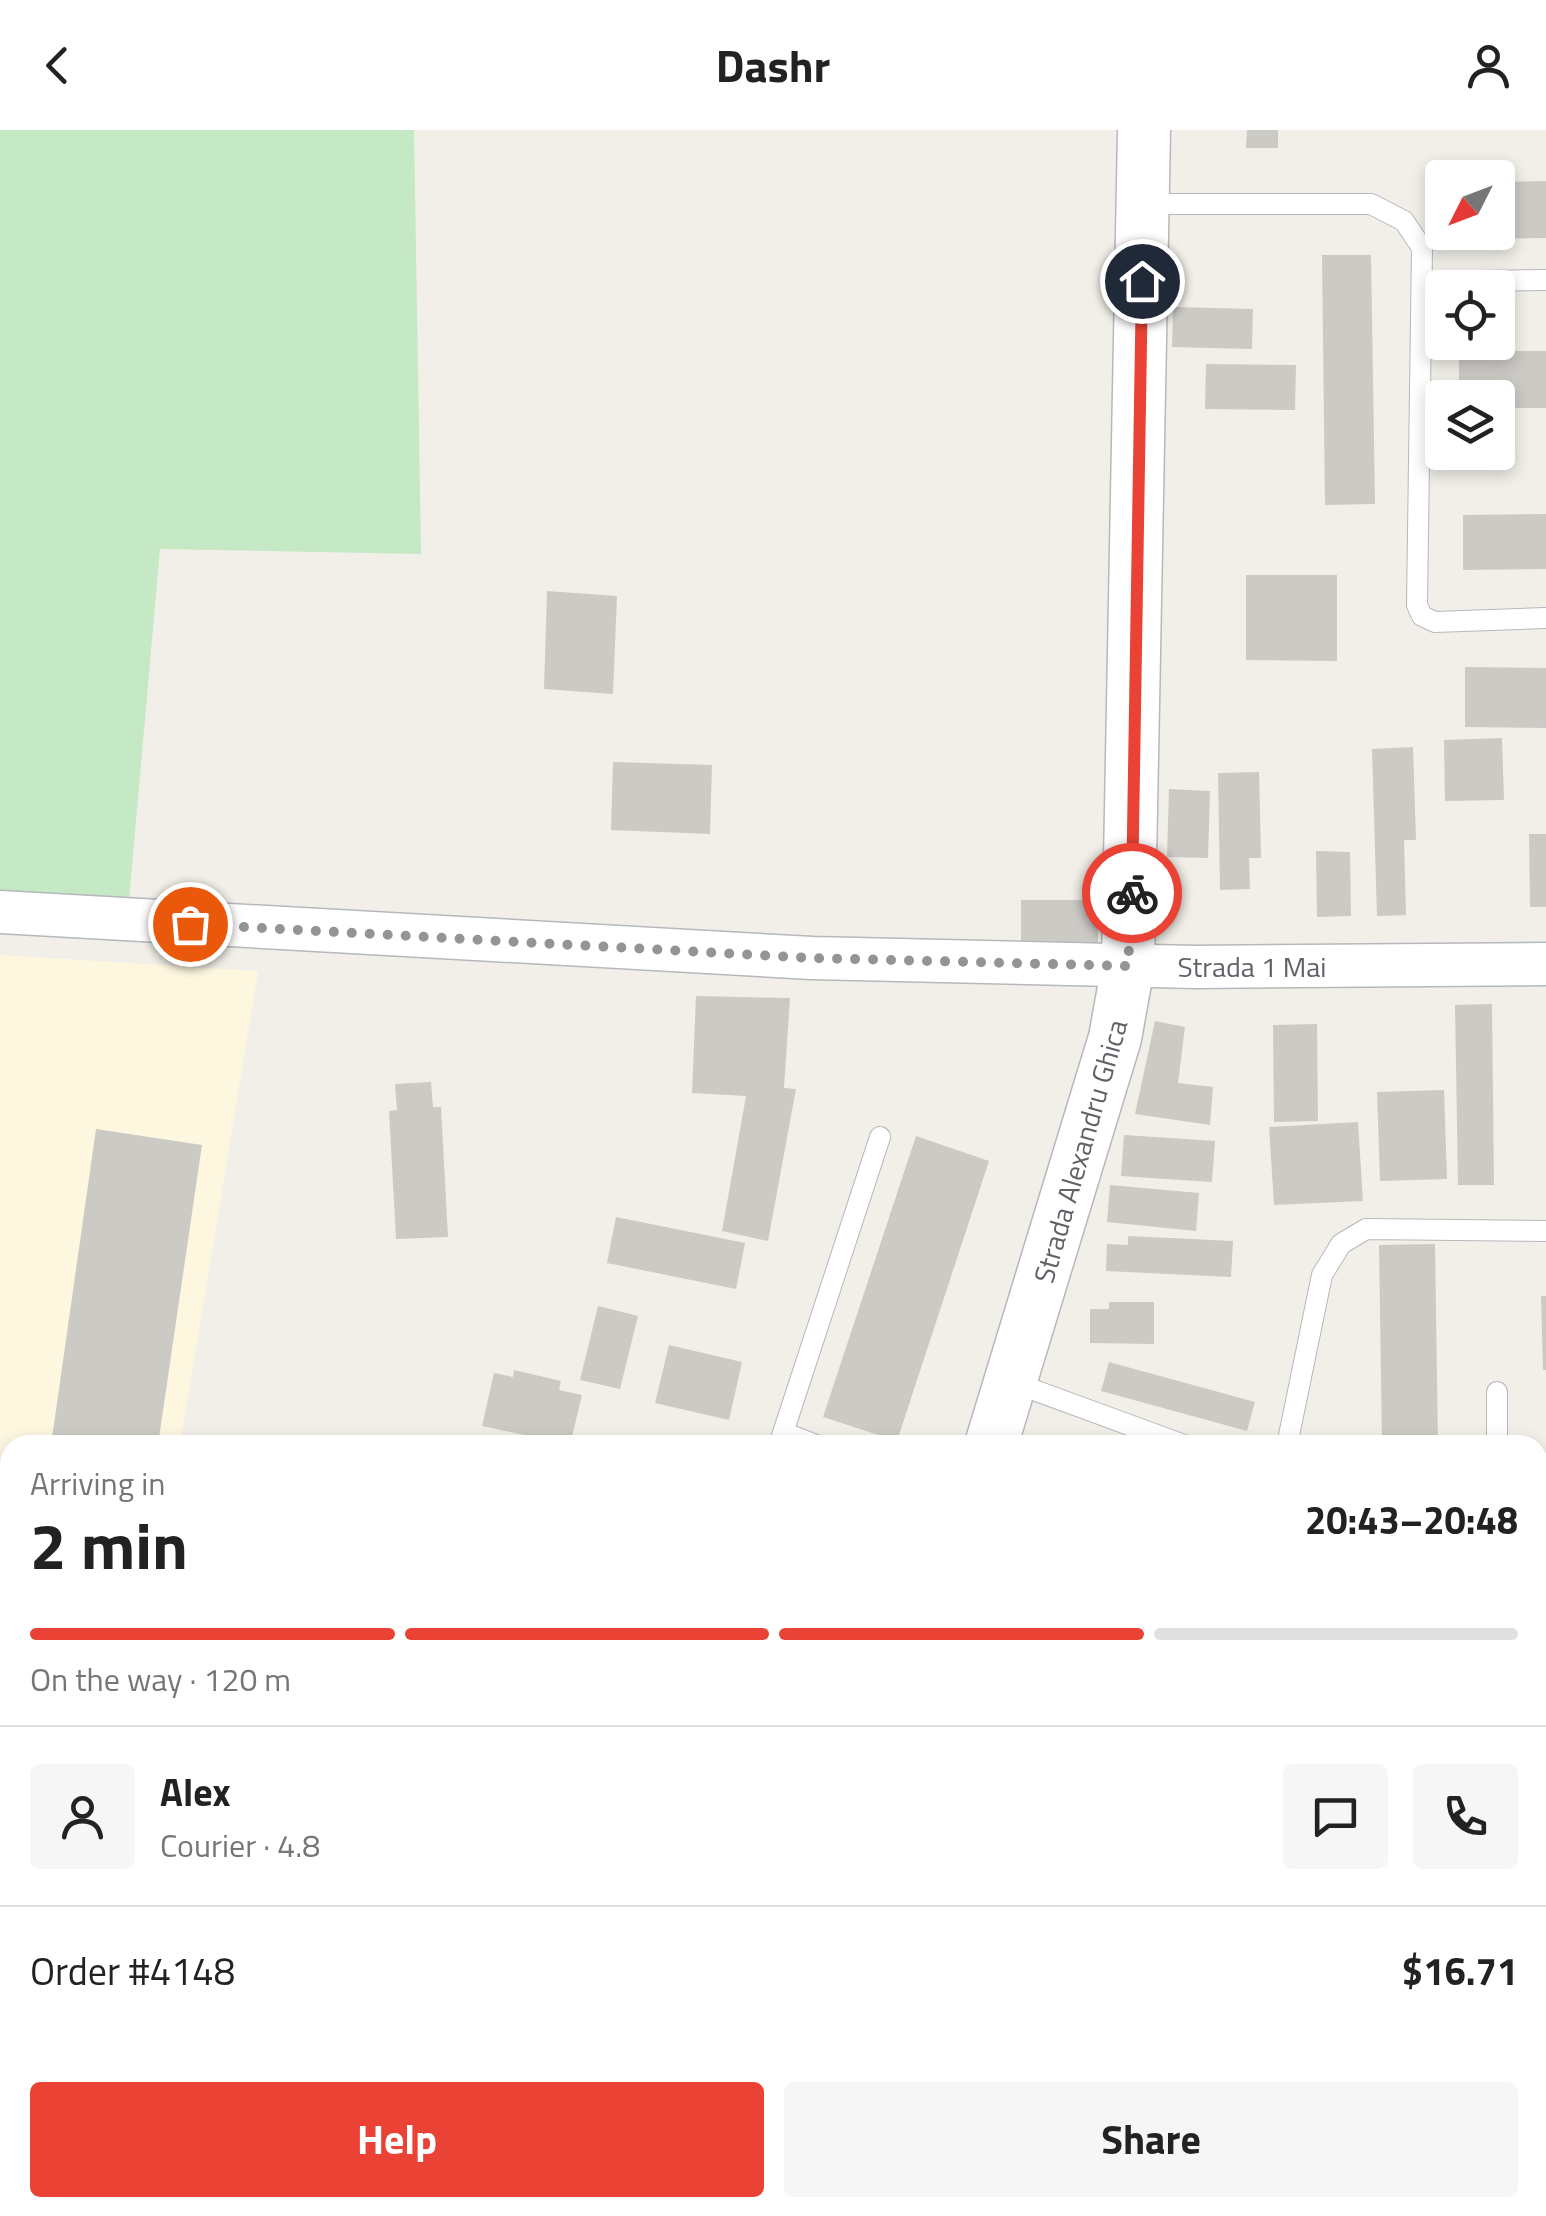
<!DOCTYPE html>
<meta charset="utf-8">
<style>
:root{--surface:#fff;--page:#f6f6f6;--text:#222;--muted:#767676;--line:#e0e0e0;--accent:#ea4335}
body{margin:0;font-family:"Titillium Web",sans-serif;background:var(--page);color:var(--text);height:100vh;display:flex;flex-direction:column;font-size:38px;white-space:nowrap}
*{box-sizing:border-box;margin:0}
p{font-size:32px;color:var(--muted)}
.icon{flex:none;width:55px;height:55px;fill:none;stroke:currentColor;stroke-width:2;stroke-linecap:round;stroke-linejoin:round}
.map{position:relative;flex:1;overflow:hidden}
.details{position:absolute;left:0px;top:1305px;width:1548px;height:782px;display:flex;flex-direction:column;background:var(--surface);border-radius:30px 30px 0 0;box-shadow:0 5px 15px #0003}
.details>*{flex:none}
.needle{width:65px;rotate:228deg}
.tools{position:absolute;left:1425px;top:30px;display:grid;gap:20px}
.tools a{display:grid;place-items:center;width:90px;height:90px;border-radius:10px;background:var(--surface);box-shadow:0 5px 15px #0003;font-size:50px}
.pin{position:absolute;display:grid;place-items:center;width:85px;height:85px;color:#fff;margin:-42px;border:5px solid #fff;border-radius:50%;box-shadow:0 2px 10px #0007}
.courier{position:absolute;display:grid;place-items:center;width:100px;height:100px;margin:-50px;border:8px solid #ea4335;border-radius:50%;background:#fff;color:#222;box-shadow:0 2px 12px #0007}
.head em{font-style:normal;font-weight:700}
.head div{display:flex;flex-direction:column-reverse}
.head{display:flex;align-items:center;justify-content:space-between;height:170px;padding:0 30px}
h1{font-size:65px;font-weight:700;line-height:75px}
.bar{display:grid;grid-template-columns:repeat(4,1fr);gap:15px 10px;align-content:center;height:120px;padding:0 30px}
.bar i{height:12px;border-radius:8px;background:var(--line)}
.bar .on{background:var(--accent)}
.bar p{grid-column:span 4}
.line{display:flex;align-items:center;gap:25px;padding:0 30px;border-top:2px solid var(--line)}
.line div{flex:1}
.round{display:grid;place-items:center;flex:none;width:105px;height:105px;border-radius:10px;background:var(--page)}
.button{display:flex;gap:20px;margin-top:auto;padding:20px 30px}
.button a{flex:1;height:115px;border-radius:10px;background:var(--accent);color:#fff;font-size:40px;font-weight:700;line-height:115px;text-align:center}
.button a+a{background:var(--page);color:var(--text)}
header{display:flex;justify-content:space-between;align-items:center;height:130px;padding:0 30px;background:var(--surface);font-size:45px;font-weight:700}
.map>svg:first-child{display:block}
</style>
<header><svg class="icon" aria-label="back" viewBox="0 0 24 24"><path d="M15 5l-7 7 7 7"/></svg>Dashr<svg class="icon" aria-label="person" viewBox="0 0 24 24"><circle cx="12" cy="8" r="4"/><path d="M4 21q1-7 8-7t8 7"/></svg></header>
<div class="map">
<svg width="1546" height="2086" viewBox="0 0 1546 2086">
<rect width="100%" height="100%" fill="#f1efe8"/>
<path fill="#fef7e0" d="M0 825 258 841 180 1315H10V1571L0 1572Z"/>
<path fill="#c5e8c5" d="M0 0H414L421 424 160 419 129 770 0 761Z"/>
<path fill="#cccac5" d="M1247 0H1278V18H1246Z
M1546 51V108L1452 109V102H1498V52Z
M1322 125H1371L1375 374 1325 375Z
M1173 177 1253 179 1252 219 1172 217Z
M1459 221H1546V278H1498V268H1459Z
M1206 234 1296 235 1295 280 1205 279Z
M1546 384V439L1463 440V385Z
M1246 445H1337V531L1246 530Z
M547 461 617 466 613 564 544 559Z
M1465 537 1546 538V598L1465 597Z
M1502 608 1504 670 1445 671 1444 610Z
M1413 617 1416 710H1404L1406 785 1377 786 1372 619Z
M613 632 712 635 710 704 611 700Z
M1259 642 1261 728H1249L1250 759 1220 760 1218 643Z
M1169 659 1210 661 1208 728 1167 727Z
M1529 704H1546V777H1530Z
M1316 721 1350 722 1351 786 1317 787Z
M1021 770H1098V815H1021Z
M696 866 790 868 784 958 796 959 768 1111 722 1101 746 966 692 963Z
M1492 874 1494 1055H1458L1455 875Z
M1155 891 1185 897 1178 953 1213 957 1210 995 1135 984Z
M1317 894 1318 991 1274 992 1273 895Z
M431 952 433 977H441L448 1107 396 1109 389 981 397 980 395 954Z
M1444 960 1447 1049 1380 1051 1377 962Z
M1358 992 1363 1071 1274 1075 1269 997Z
M96 999 202 1015 158 1315H51Z
M1124 1005 1215 1011 1212 1052 1121 1046Z
M916 1006 989 1031 897 1311 823 1287Z
M1110 1055 1199 1063 1196 1101 1107 1092Z
M616 1087 745 1113 736 1159 607 1133Z
M1128 1106 1233 1111 1231 1147 1106 1141 1107 1114 1128 1115Z
M1435 1114 1438 1315H1382L1379 1115Z
M1541 1166H1546V1240H1543Z
M1109 1172H1154V1214L1090 1213V1179H1109Z
M598 1176 638 1186 620 1259 580 1250Z
M669 1215 742 1232 729 1290 655 1273Z
M1109 1232 1255 1272 1247 1301 1101 1261Z
M514 1240 561 1251 559 1260 582 1265 570 1315 482 1296 494 1243 513 1247Z
M1546 1424V1481H1543L1540 1425Z
M1538 1695H1546V1753H1538Z
M1538 1974H1546V2040H1538Z
M29 2078H89V2086H29Z
M536 2078H649L660 2086H547Z"/>
<g fill="none" stroke-linecap="round" stroke-linejoin="round">
<g stroke="#b5b8bc" stroke-width="22">
<path id="service" d="M1143 74H1371L1404 91 1422 118 1417 475 1422 486 1435 492 1546 488
M1422 152 1546 150
M1012 1252 1184 1315
M1497 1262V1315
M785 1303 816 1315
M779 1315 880 1007
M1287 1315 1322 1145 1341 1114 1366 1099 1546 1101
M1538 1365H1546
M1538 1631H1546
M1538 2053 1546 2057
M861 2083 1149 2084"/>
</g>
<g stroke="#b5b8bc" stroke-width="45">
<path id="minor" d="M0 782 812 828 1195 837 1546 834"/>
</g>
<g stroke="#b5b8bc" stroke-width="55">
<path id="tertiary" d="M991 1315 1115 908 1128 836 1144 0"/>
</g>
<g stroke="#f2c960" stroke-width="58">
<path id="primary" d="M1538 1864H1546
M0 1877H10
M790 2078 795 2086
M856 2086 860 2078"/>
</g>
<use href="#service" stroke="#fff" stroke-width="20"/>
<use href="#minor" stroke="#fff" stroke-width="42"/>
<use href="#tertiary" stroke="#fff" stroke-width="52"/>
<use href="#primary" stroke="#fff2af" stroke-width="55"/>
</g>
<g fill="none" stroke-linecap="round" stroke-linejoin="round">
<path stroke="#929495" stroke-width="10" stroke-dasharray="0 18" d="M190 794 812 828 1128 836 1132 763"/>
<path stroke="#ea4335" stroke-width="12" d="M1132 763 1142 151"/>
</g>
<g text-anchor="middle" dominant-baseline="central" stroke-width="8" stroke-linejoin="round" paint-order="stroke">
<g font-size="28" fill="#5f6368" stroke="#fff">
<text x="1252" y="836">Strada 1 Mai</text>
<text transform="translate(1080 1021) rotate(-74)">Strada Alexandru Ghica</text>
</g>
</g>
</svg>
<div class="tools">
<a><svg class="needle" viewBox="-14 -14 28 28"><path d="M0-13l5 13h-10z" fill="#e53935"/><path d="M0 13l5-13h-10z" fill="#767676"/></svg></a>
<a><svg class="icon" aria-label="locate" viewBox="0 0 24 24"><circle cx="12" cy="12" r="6"/><path d="M12 2v4M12 18v4M2 12h4M18 12h4"/></svg></a>
<a><svg class="icon" aria-label="layers" viewBox="0 0 24 24"><path d="M12 4l9 5-9 5-9-5zM3 14l9 5 9-5"/></svg></a>
</div>
<div class="pin" style="left:190px;top:794px;background:#ea580c"><svg class="icon" aria-label="bag" viewBox="0 0 24 24"><path d="M5 8h14l-1 12H6zM9 8a3 3 0 0 1 6 0"/></svg></div>
<div class="pin" style="left:1142px;top:151px;background:#1f2937"><svg class="icon" aria-label="home" viewBox="0 0 24 24"><path d="M3 11l9-7 9 7M6 9v11h12V9"/></svg></div>
<div class="courier" style="left:1132px;top:763px"><svg class="icon" aria-label="bike" viewBox="0 0 24 24"><circle cx="6" cy="16" r="4"/><circle cx="18" cy="16" r="4"/><path d="M6 16l4-8h5l3 8M10 8l3 8H6M13 5h3"/></svg></div>
<section class="details">
<div class="head"><div><h1>2 min</h1><p>Arriving in</p></div><em>20:43–20:48</em></div>
<div class="bar"><i class="on"></i><i class="on"></i><i class="on"></i><i></i><p>On the way · 120 m</p></div>
<div class="line" style="height:180px"><a class="round"><svg class="icon" aria-label="person" viewBox="0 0 24 24"><circle cx="12" cy="8" r="4"/><path d="M4 21q1-7 8-7t8 7"/></svg></a><div><b>Alex</b><p>Courier · 4.8</p></div><a class="round"><svg class="icon" aria-label="chat" viewBox="0 0 24 24"><path d="M4 5h16v11H9l-5 4z"/></svg></a><a class="round"><svg class="icon" aria-label="phone" viewBox="0 0 24 24"><path d="M5 4h4l2 5-3 2q2 4 5 5l2-3 5 2v4C11 20 4 13 5 4z"/></svg></a></div>
<div class="line" style="height:130px"><div>Order #4148</div><b>$16.71</b></div>
<div class="button"><a>Help</a><a>Share</a></div>
</section>
</div>
